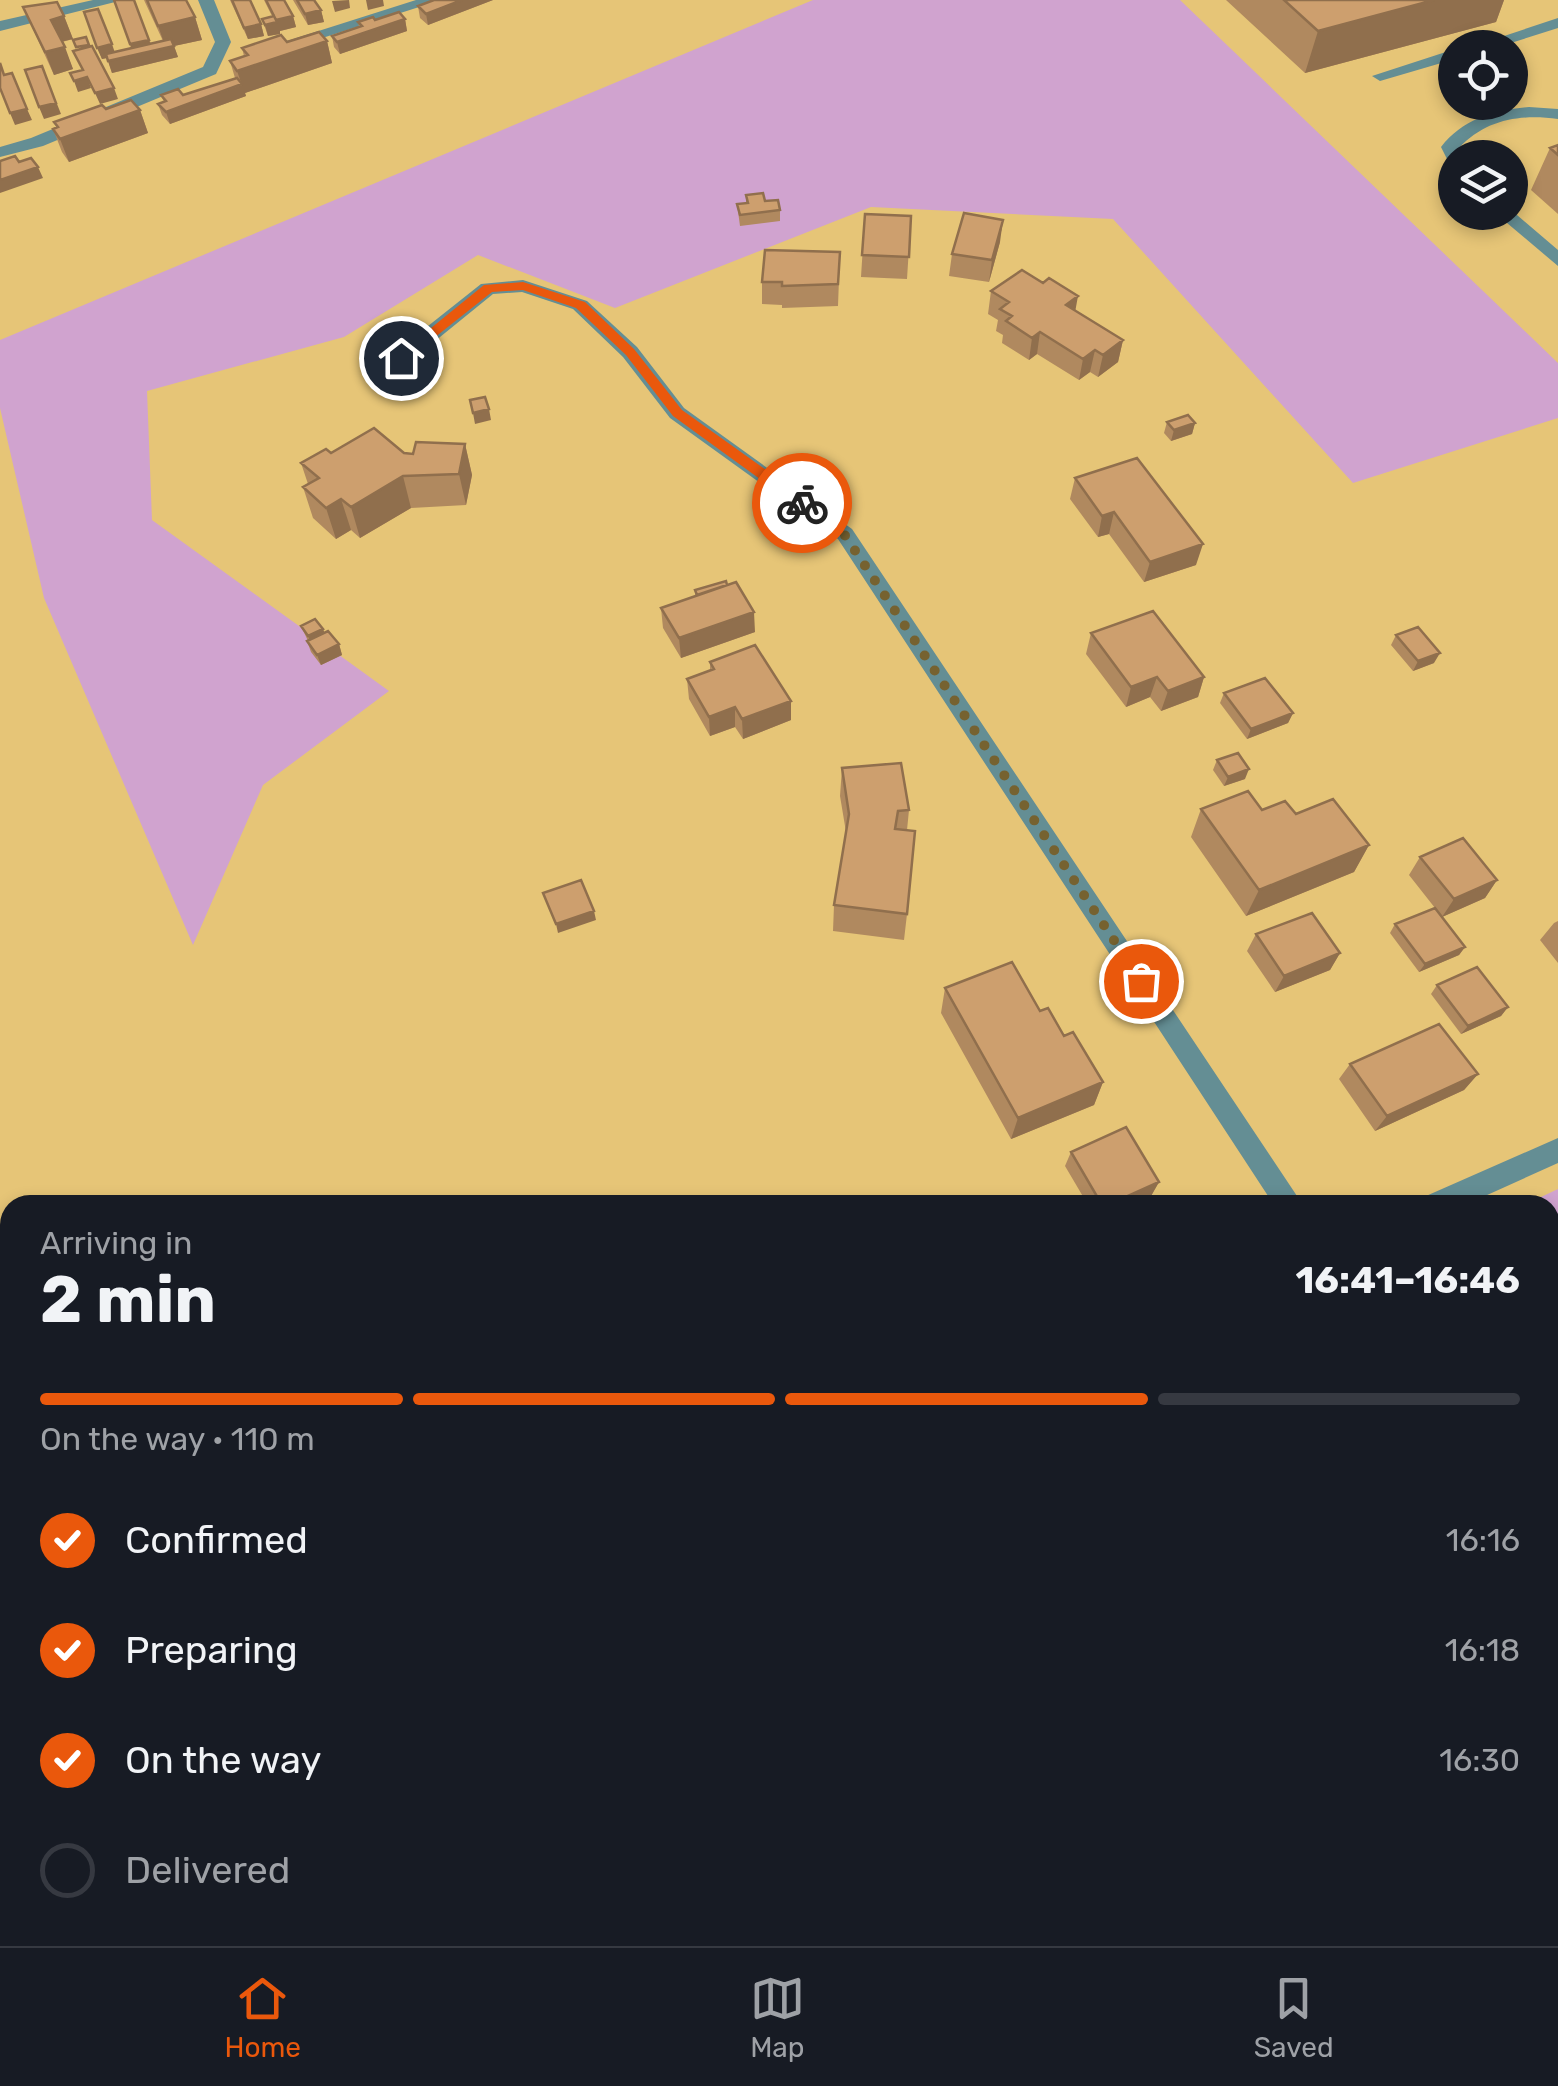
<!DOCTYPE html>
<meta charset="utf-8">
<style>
:root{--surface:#171b24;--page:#242831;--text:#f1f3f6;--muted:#9ea1a6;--line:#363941;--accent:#ea580c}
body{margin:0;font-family:Rubik,sans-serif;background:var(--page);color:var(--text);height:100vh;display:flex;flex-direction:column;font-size:38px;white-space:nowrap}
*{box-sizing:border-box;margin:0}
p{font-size:32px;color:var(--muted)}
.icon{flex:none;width:55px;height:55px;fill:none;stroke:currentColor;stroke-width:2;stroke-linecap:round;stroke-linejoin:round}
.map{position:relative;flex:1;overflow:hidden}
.panel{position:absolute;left:0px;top:1195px;width:1560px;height:752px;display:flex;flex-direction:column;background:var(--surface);border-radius:30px 30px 0 0;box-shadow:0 5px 15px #0003}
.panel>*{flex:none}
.buttons{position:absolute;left:1438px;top:30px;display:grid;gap:20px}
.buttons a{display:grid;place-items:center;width:90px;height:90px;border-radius:50%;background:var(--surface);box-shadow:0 5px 15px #0003;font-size:50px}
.pin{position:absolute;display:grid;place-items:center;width:85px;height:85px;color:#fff;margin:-42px;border:5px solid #fff;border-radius:50%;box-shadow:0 2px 10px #0007}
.courier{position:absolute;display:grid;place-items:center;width:100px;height:100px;margin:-50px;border:8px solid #ea580c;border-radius:50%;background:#fff;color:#222;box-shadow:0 2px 12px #0007}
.summary em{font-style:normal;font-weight:700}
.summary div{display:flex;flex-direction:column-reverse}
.summary{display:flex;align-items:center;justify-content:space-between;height:170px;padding:0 40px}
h1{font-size:65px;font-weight:700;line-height:75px}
.bar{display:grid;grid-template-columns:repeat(4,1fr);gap:15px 10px;align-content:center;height:120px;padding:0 40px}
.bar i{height:12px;border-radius:8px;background:var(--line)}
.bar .selected{background:var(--accent)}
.bar p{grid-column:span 4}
ol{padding:0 40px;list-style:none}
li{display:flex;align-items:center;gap:30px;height:110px}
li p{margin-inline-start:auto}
li .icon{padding:10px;border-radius:50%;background:var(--accent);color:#fff;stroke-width:4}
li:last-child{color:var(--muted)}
li i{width:55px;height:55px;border:5px solid var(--line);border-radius:50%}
.menu{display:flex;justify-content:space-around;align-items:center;height:140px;border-top:2px solid var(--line);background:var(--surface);font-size:28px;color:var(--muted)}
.menu a{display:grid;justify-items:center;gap:5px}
.menu .selected{color:var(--accent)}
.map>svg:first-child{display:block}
</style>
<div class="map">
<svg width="1558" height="1946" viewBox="0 0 1558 1946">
<rect width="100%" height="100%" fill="#e6c577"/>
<path fill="#d0a3cf" d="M813 0H1180L1558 363V418L1353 483 1113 219 871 207 615 308 478 255 344 337 147 391 152 520 389 691 263 785 193 945 44 598 0 408V340Z
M1558 1189V1546L1550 1534V1205H1524Z
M896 1938H1205L1209 1946H880Z"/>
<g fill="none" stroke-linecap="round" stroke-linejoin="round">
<path fill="#648e94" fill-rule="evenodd" d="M93 0H123L0 31V21Z
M198 0H214L231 42 216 74 43 146 0 157V147L31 138 203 67 215 42Z
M416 0H441L263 57 249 53Z
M1558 18V28L1495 48H1468Z
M1455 49V59L1380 81 1372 76Z
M1529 107 1558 109V119C1521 114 1486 119 1459 148L1463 158H1455V164L1449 163 1441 147C1463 119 1494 110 1529 107Z
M1510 209 1558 250V266L1494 212H1510Z
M523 280 587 301 637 347 684 408 852 529 1303 1205H1274L838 539 670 418 623 357 573 309 522 292 493 294 408 363H394V353L481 284Z
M1558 1138V1163L1465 1205H1422L1426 1196Z
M1550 1586 1558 1589V1628L1550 1625Z
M10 1852V1886L0 1891V1857Z"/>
</g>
<path fill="#b0895f" d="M114 0 151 43 163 41 144 0H186L195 17 202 40 174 46 178 57 112 73 107 58 102 59 84 12 115 52 131 48Z
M230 0H250L261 24 264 36 248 39Z
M264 0H284L293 16 296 27 280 31V34L268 36 262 19 272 16Z
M293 0H314L321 10 324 22 308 25Z
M434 0H493L428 25 420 18 418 6Z
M1226 0H1504L1496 22 1305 73Z
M23 7 64 16 73 39 62 42 73 69 54 75Z
M405 19 407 31 340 54 334 47 332 36 359 27 358 22Z
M327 41 332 63 245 93 246 96 170 124 162 115 158 104 164 102 161 95H183L235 78 230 61 244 56 242 48 287 42Z
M106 109 140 110 148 133 69 162 62 152 53 129 57 128 54 122Z
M1558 145V214L1531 190 1550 148Z
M746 195 765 201 780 210V221L740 226 737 204 746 203Z
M865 214 911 216 907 279 861 277Z
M1000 242 989 282 949 276 952 254Z
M840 252 838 306 782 308V305L762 304V282Z
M991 291 1076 311 1123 340 1118 362 1098 377 1090 372 1079 380 1037 354 1029 360 1002 343 1003 335 996 331 998 320 988 314Z
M1167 422 1195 423 1192 434 1171 441 1164 433Z
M465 444 472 475 466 505 411 508 360 538 351 530 336 539 313 518 303 487 308 484 301 463 413 454Z
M1075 478 1196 565 1144 582 1109 534 1098 537 1070 499Z
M727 585 755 632 681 658 663 628 661 608 695 596V590Z
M301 626 323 629 324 633 339 644 342 655 321 665 311 652 307 641H308Z
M1091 633 1204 677 1198 697 1161 711 1150 697 1126 707 1086 654Z
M1396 635 1434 663 1413 671 1391 645Z
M710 662 791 720 743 739 735 727 710 736 689 699 687 679 710 670Z
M1224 693 1293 713 1288 723 1247 739 1220 703Z
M1217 760 1245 779 1224 786 1213 770Z
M842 768 909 810 907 830V914L904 940 833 931 834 905 846 832 840 796Z
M1201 809 1262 810 1369 845 1354 872 1246 916 1191 837Z
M1420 857 1497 880 1485 898 1442 917 1465 947 1459 955 1419 972 1390 933 1395 924 1435 908 1409 875Z
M1558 921V963L1540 940 1554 923Z
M1256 934 1340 953 1330 970 1275 992 1247 951Z
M1437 985 1508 1007 1501 1016 1461 1034 1431 994Z
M945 988 1040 1011 1103 1082 1094 1105 1011 1139 941 1013Z
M1350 1064 1478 1074 1464 1090 1375 1131 1339 1079Z
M1071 1152 1159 1182 1151 1196 1131 1205H1088L1065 1166Z
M1497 1938H1550L1558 1946H1502Z"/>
<path fill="#906f4d" d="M349 0 350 8 335 12 332 1Z
M366 0H383L384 6 368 10Z
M462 0H493L428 25 426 14Z
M1434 0H1504L1496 22 1305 73 1318 31Z
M321 10 324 22 308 25 305 14Z
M64 16 73 39 60 42 51 20Z
M293 16 296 27 280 31V34L268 36 265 25 276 20Z
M195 17 202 40 174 46 178 57 112 73 108 61 134 55 130 44 149 40 153 51 166 48 158 26Z
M405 19 407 31 340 54 337 42Z
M261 24 264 36 248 39 244 28Z
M327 41 332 63 245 93 246 96 170 124 166 112 242 85 237 71Z
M112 44 116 56 102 59 97 48Z
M65 47 73 69 54 75 45 52Z
M42 66 61 114 44 119 39 107Z
M87 77 91 88 78 92 74 81Z
M114 88 118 99 100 104 95 93Z
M27 109 32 120 15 125 10 113Z
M140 110 148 133 69 162 60 139Z
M38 167 43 178 0 193V180Z
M1003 220 1000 242 989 282 992 260Z
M1078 296 1074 318 1066 305Z
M1040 332 1037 354 1029 360 1032 338Z
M1123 340 1118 362 1098 377 1103 355Z
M1095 350 1090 372 1079 380 1083 359Z
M489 409 491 420 475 424 473 413Z
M1195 423 1192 434 1171 441 1174 430Z
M465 444 472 475 466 505 459 474Z
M403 476 411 508 360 538 351 507Z
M341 499 351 530 336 539 326 508Z
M1114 512 1109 534 1098 537 1102 516Z
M1203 544 1196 565 1144 582 1150 562Z
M754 612 755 632 681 658 679 638Z
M323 629 327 639 312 646 308 636Z
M339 644 342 655 321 665 317 655Z
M1440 653 1434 663 1413 671 1418 661Z
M1157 677 1150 697 1126 707 1131 687Z
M1204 677 1198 697 1161 711 1168 691Z
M791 701V720L743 739 742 719Z
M735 707V727L710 736 709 717Z
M1293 713 1288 723 1247 739 1251 729Z
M1249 769 1245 779 1224 786 1228 777Z
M1369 845 1354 872 1246 916 1259 890Z
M1497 880 1485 898 1442 917 1454 899Z
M594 911 596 920 558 933 556 924Z
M1465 947 1459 955 1419 972 1425 964Z
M1340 953 1330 970 1275 992 1284 976Z
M1508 1007 1501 1016 1461 1034 1468 1026Z
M1478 1074 1464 1090 1375 1131 1387 1116Z
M1103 1082 1094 1105 1011 1139 1018 1118Z
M1159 1182 1151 1196 1131 1205H1108Z
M382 1938H396L399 1946H384Z
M522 1938H529L532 1946H522L520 1939Z"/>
<path fill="#cd9f6e" stroke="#906f4d" stroke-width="2.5" d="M114 0H134L149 40 130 44Z
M147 0H186L195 17 158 26Z
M232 0H250L261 24 244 28Z
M266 0H284L293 16 276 20Z
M297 0H314L321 10 305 14Z
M434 0H462L426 14 418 6Z
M1284 0H1434L1318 31Z
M57 2 64 16 51 20 65 47 45 52 23 7Z
M98 9 112 44 97 48 84 12Z
M399 12 405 19 337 42 332 36 362 26 358 22 373 17 375 20Z
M274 16 277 22 265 25 262 19Z
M319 32 327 41 237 71 230 61 248 55 242 48 281 35 287 42Z
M86 37 89 45 76 47 73 40Z
M171 39 174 46 108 61 106 54Z
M92 46 114 88 95 93 87 77 74 81 70 73 83 70 73 51Z
M0 63 4 75 12 73 27 109 10 113 0 88Z
M42 66 56 103 39 107 25 70Z
M237 78 242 84 166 112 158 104 166 101 161 95 178 89 183 95Z
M131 100 140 110 60 139 53 129 58 127 54 122 102 105 106 109Z
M1558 145V155L1550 148Z
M15 156 19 162 31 158 38 167 0 180V161Z
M763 193 765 201 778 200 780 210 740 215 737 204 748 203 746 195Z
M964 213 1003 220 992 260 952 254Z
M865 214 911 216 909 257 862 255Z
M765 250 840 252 838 284 782 286V282H762Z
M1022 270 1043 283 1049 278 1078 296 1066 305 1123 340 1103 355 1095 350 1083 359 1040 332 1032 338 1006 321 1012 316 1000 309 1009 302 991 291Z
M485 397 489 409 473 413 470 400Z
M1188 415 1195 423 1174 430 1167 422Z
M374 428 404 453 413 454 416 442 465 444 459 474 403 476 351 507 341 499 326 508 303 487 319 478 301 463 326 449 331 453Z
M1137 458 1203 544 1150 562 1114 512 1102 516 1075 478Z
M726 581 727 585 697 595 695 590Z
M736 582 754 612 679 638 661 608Z
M1153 611 1204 677 1168 691 1157 677 1131 687 1091 633Z
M315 619 323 629 308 636 301 626Z
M1418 627 1440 653 1418 661 1396 635Z
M328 631 339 644 317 655 307 641Z
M755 645 791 701 742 719 735 707 709 717 687 679 714 669 710 662Z
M1265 678 1293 713 1251 729 1224 693Z
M1238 753 1249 769 1228 777 1217 760Z
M901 763 909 810 898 811 895 829 915 831 907 914 834 905 849 814 842 768Z
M1248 791 1262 810 1285 801 1296 814 1333 799 1369 845 1259 890 1201 809Z
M1463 838 1497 880 1454 899 1420 857Z
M581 880 594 911 556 924 543 893Z
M1435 908 1465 947 1425 964 1395 924Z
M1312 913 1340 953 1284 976 1256 934Z
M1012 962 1040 1011 1048 1008 1064 1036 1073 1032 1103 1082 1018 1118 945 988Z
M1477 967 1508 1007 1468 1026 1437 985Z
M1439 1024 1478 1074 1387 1116 1350 1064Z
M1126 1127 1159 1182 1108 1205H1102L1071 1152Z
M10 1623V1706L8 1707 0 1665V1627Z
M1550 1834 1558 1847V1946H1519L1514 1938H1550Z
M266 1938H382L384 1946H249Z
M424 1938H522L520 1939 522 1946H427Z
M822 1938H857V1939L845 1946H826Z"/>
<path fill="#ea580c" d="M523 282 585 302 634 349 682 410 807 499V506H797L673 416 626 355 576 308 523 290 492 292 405 361 394 358 484 285Z"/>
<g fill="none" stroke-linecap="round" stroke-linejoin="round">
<path stroke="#766230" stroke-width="10" stroke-dasharray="0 18" d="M802 503 844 534 1141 981"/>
</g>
</svg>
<div class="buttons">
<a><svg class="icon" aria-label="locate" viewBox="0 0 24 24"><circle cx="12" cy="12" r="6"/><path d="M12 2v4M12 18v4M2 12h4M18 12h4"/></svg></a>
<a><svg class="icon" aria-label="layers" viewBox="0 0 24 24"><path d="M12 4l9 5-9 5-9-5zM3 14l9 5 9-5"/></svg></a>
</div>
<div class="pin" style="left:1141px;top:981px;background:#ea580c"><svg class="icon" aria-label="bag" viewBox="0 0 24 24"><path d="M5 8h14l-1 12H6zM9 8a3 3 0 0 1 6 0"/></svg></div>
<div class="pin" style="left:401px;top:358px;background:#1f2937"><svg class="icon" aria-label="home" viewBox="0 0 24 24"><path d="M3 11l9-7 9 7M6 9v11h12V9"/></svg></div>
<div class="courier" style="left:802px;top:503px"><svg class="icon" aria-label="bike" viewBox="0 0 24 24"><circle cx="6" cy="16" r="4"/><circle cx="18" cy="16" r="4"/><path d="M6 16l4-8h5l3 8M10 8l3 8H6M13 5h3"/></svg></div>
<section class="panel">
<div class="summary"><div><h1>2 min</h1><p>Arriving in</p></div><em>16:41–16:46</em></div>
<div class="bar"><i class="selected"></i><i class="selected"></i><i class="selected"></i><i></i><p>On the way · 110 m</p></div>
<ol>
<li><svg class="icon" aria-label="check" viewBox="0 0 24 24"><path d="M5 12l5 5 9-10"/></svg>Confirmed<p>16:16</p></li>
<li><svg class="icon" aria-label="check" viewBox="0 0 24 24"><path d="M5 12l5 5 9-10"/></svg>Preparing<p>16:18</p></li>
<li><svg class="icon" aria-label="check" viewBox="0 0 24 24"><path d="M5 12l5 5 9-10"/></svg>On the way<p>16:30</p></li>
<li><i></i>Delivered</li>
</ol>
</section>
</div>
<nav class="menu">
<a class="selected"><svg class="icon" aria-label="home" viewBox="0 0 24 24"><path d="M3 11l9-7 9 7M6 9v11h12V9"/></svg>Home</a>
<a><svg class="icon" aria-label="map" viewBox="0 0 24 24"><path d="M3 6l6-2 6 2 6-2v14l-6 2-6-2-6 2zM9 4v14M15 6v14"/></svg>Map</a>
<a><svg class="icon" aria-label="saved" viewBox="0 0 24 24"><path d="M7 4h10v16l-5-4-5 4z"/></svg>Saved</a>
</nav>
